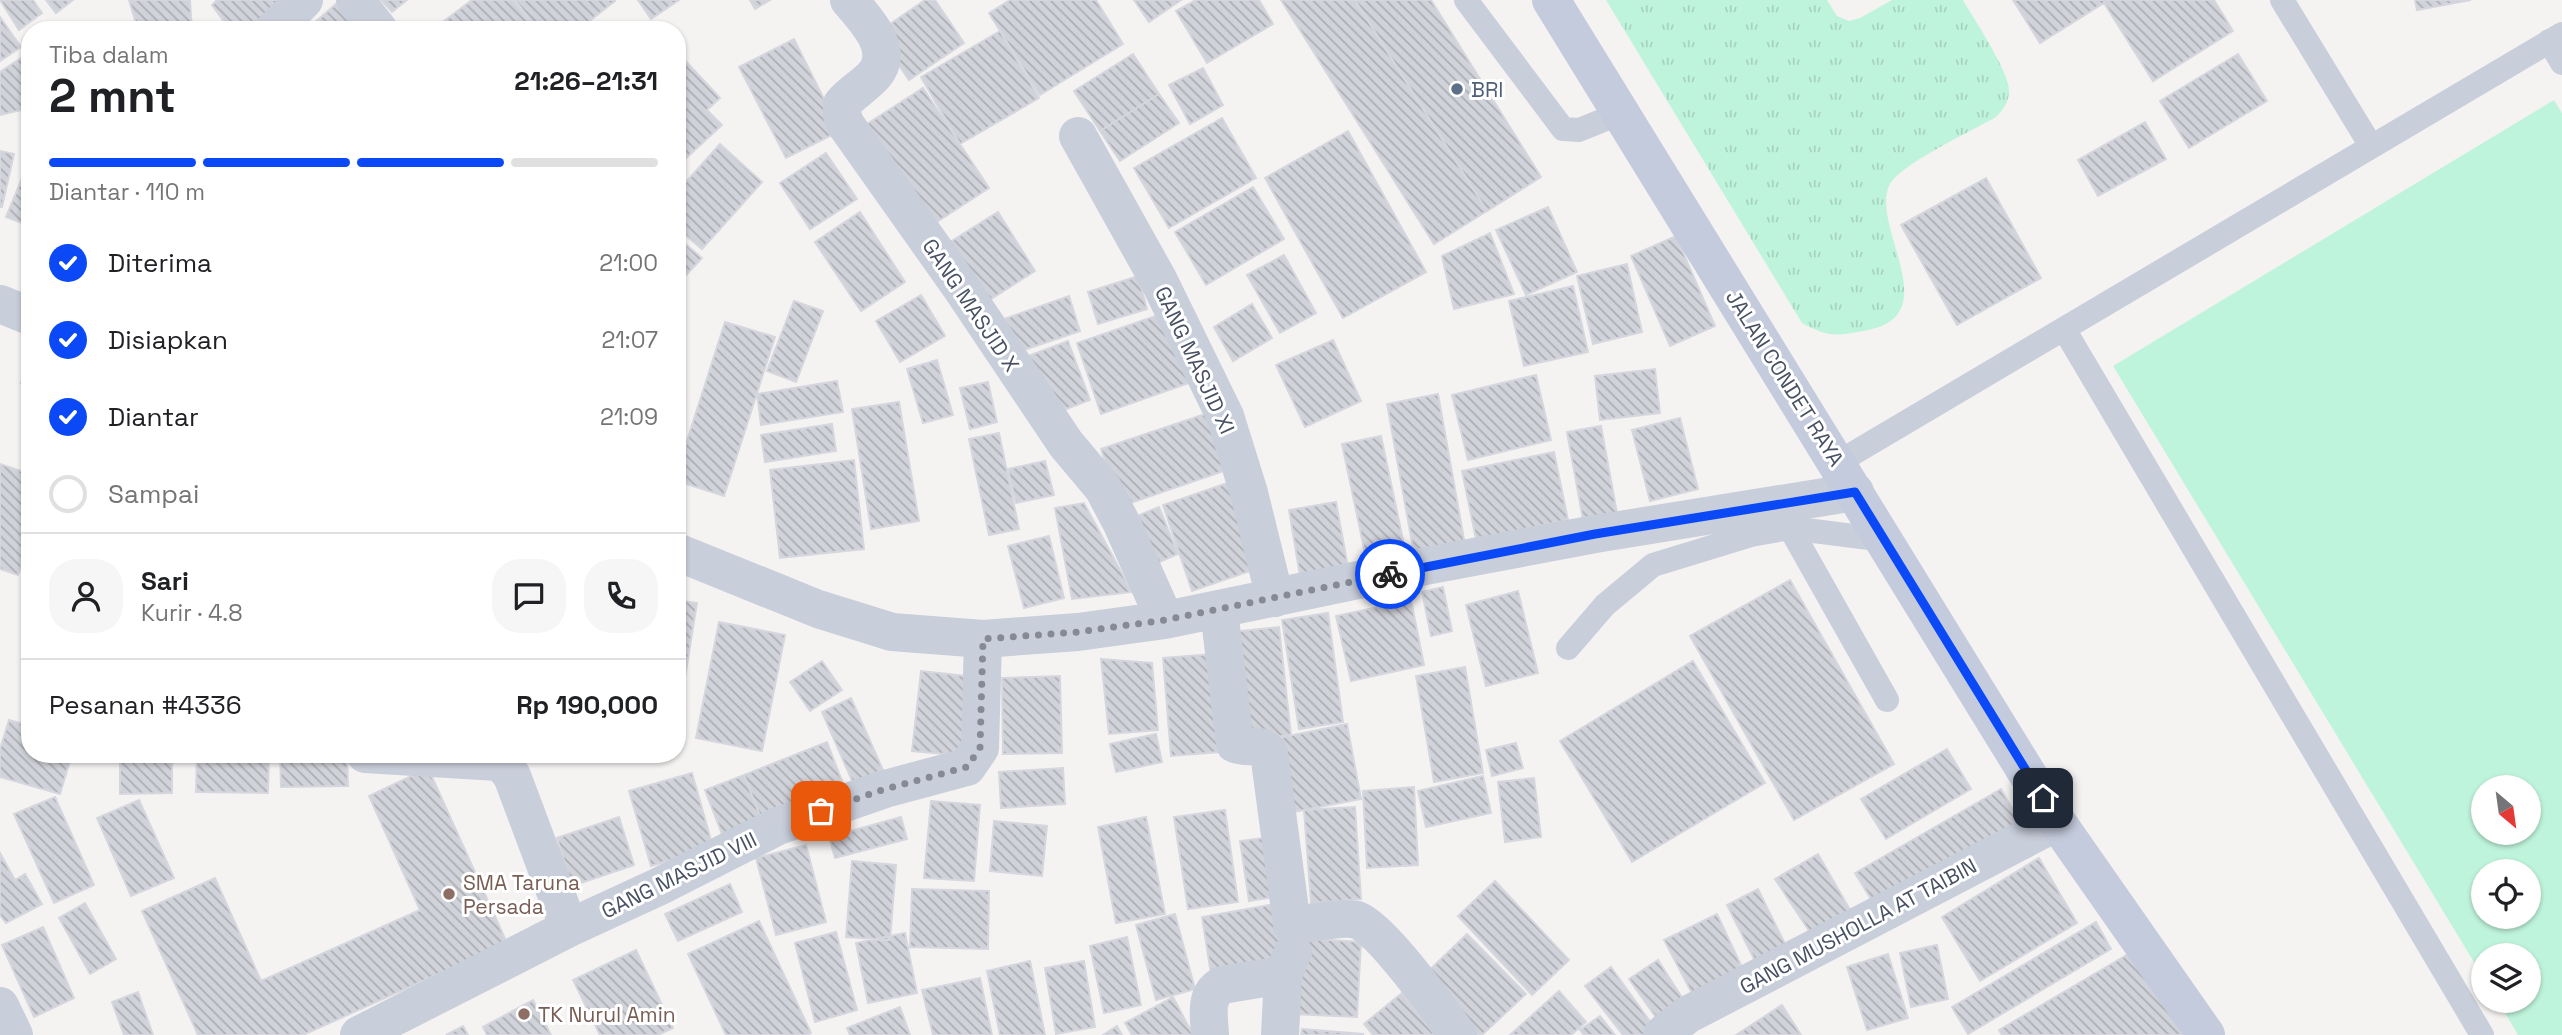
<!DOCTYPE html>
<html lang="id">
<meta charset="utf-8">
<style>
:root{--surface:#fff;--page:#f6f6f6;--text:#202124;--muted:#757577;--line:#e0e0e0;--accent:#0b49f6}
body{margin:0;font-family:"Space Grotesk",sans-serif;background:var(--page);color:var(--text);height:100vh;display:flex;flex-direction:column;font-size:26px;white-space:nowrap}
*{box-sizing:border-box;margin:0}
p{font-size:23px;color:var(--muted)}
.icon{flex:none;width:38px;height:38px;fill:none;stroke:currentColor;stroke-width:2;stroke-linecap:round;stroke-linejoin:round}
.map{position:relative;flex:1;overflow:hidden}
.panel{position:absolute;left:21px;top:21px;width:665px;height:742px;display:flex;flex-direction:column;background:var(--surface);border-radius:28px;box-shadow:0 2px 5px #0004}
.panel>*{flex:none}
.needle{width:46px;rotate:151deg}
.tools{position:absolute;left:2471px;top:775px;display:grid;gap:14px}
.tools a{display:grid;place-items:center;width:70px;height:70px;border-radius:50%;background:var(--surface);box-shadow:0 2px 5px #0004;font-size:35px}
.pin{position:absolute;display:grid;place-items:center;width:60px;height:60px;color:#fff;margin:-30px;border-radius:14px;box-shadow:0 4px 10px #0006}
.courier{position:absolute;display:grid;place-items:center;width:70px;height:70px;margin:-35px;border:5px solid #0b49f6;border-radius:50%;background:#fff;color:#222;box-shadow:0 2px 9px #0007}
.summary em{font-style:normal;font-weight:800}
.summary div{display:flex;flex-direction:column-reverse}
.summary{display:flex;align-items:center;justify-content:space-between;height:119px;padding:0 28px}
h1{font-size:46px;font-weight:800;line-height:52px}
.bar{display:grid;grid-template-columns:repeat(4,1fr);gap:10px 7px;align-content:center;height:84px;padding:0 28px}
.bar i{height:9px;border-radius:5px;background:var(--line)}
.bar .active{background:var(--accent)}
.bar p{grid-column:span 4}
.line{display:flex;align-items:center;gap:18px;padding:0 28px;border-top:2px solid var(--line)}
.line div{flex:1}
.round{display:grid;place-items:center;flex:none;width:74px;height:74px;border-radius:28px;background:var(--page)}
ol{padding:0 28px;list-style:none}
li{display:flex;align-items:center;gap:21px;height:77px}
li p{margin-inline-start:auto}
li .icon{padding:7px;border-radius:50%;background:var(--accent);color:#fff;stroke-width:4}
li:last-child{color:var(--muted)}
li i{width:38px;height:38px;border:4px solid var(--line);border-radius:50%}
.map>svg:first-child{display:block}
</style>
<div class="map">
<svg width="2562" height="1035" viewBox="0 0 2562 1035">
<defs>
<pattern id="park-tufts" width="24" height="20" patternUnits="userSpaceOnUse" patternTransform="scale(1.75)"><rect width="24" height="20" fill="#bff4dc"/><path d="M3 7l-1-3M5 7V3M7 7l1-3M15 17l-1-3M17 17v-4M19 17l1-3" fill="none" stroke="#a6d3bf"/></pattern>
<pattern id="building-back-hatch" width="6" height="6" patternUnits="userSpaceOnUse" patternTransform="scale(1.75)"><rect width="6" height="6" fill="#d1d3da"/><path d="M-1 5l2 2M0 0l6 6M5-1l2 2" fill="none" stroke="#acaeb4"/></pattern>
</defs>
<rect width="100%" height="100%" fill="#f5f3f2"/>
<path fill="#bff4dc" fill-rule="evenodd" d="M2554 100 2562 113V1035H2518L2498 1001H2529V956H2483V977L2113 366ZM2483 788H2529V833H2483ZM2483 872H2529V917H2483Z"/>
<path fill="url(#park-tufts)" d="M1606 0H1827L1837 16 1849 21 1860 18 1892 0H1963C1973 18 2012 75 2009 93 2008 103 2003 110 1996 117 1974 130 1898 165 1889 186 1871 227 1946 315 1868 330 1838 336 1829 338 1802 323Z"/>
<path fill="url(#building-back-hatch)" stroke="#d6d7de" stroke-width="2" d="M0 0H33L42 13 19 30Z
M46 0H73L56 13Z
M129 0H190L192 30H138Z
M217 0H289L257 30H230L212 5Z
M381 0H407L392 12Z
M472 0H513L536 30H432Z
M515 0H615V1L578 30H538Z
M638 0H679L651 19Z
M750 0H770L755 9Z
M925 0H935L964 43 909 80 877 33Z
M1010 0H1096L1123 44 1040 95 989 13Z
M1134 0H1181L1149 22Z
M1196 0H1259L1273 24 1207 63 1176 11Z
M1281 0H1355L1487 211 1434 244Z
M1355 0H1431L1541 177 1487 211Z
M2013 0H2214L2233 31 2153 81 2104 3 2040 43Z
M2415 0H2471L2417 10Z
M336 4 357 30H306Z
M0 17 21 47 0 61Z
M600 23 606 30H591Z
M1000 31 1039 98 960 144 921 77Z
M794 39 840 131 786 158 739 67Z
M30 52V108L0 115V72Z
M1133 54 1159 94 1100 131 1074 91Z
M2238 54 2267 101 2189 148 2160 101Z
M680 55 720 98 707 110 722 125 683 161 677 155V57Z
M1203 68 1223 105 1190 124 1169 85Z
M923 88 989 188 932 225 867 124Z
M1159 94 1179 123 1120 161 1100 131Z
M1222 118 1256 178 1169 228 1134 168Z
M2145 122 2166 159 2098 196 2078 160Z
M1348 131 1426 272 1343 318 1265 178Z
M720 144 762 182 702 249 677 228V192Z
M0 151 14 154 2 207H0Z
M826 153 857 199 810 229 780 183Z
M30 159V226L6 217Z
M1986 178 2041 278 1957 325 1901 225Z
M1253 187 1284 239 1206 285 1175 232Z
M1548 207 1577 272 1526 295 1496 230Z
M860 212 905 282 861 311 815 242Z
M998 212 1035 271 988 301 950 242Z
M1490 233 1514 294 1454 309 1442 256Z
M1676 236 1715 326 1670 346 1631 256Z
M677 237 702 258 677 285Z
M1284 255 1316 313 1280 333 1247 275Z
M1627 264 1642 332 1593 344 1577 276Z
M1138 276 1147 309 1098 324 1088 292Z
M1573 286 1588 352 1524 366 1509 301Z
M921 295 945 336 900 362 876 321Z
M1069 296 1080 331 1012 354 1001 320Z
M794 301 823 311 796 382 767 371Z
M1252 304 1272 338 1233 361 1214 327Z
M1167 312 1192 382 1101 414 1077 343Z
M725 322 775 337 724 496 677 481V472Z
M1333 340 1361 401 1305 427 1276 365Z
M1068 341 1090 400 1051 415 1028 356Z
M30 358V386L21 383Z
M937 360 953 415 923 423 907 369Z
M1655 369 1660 413 1600 420 1595 376Z
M1536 375 1551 440 1468 460 1452 395Z
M837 381 843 412 761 425 757 394Z
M988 382 997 422 970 429 960 388Z
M1438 394 1465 545 1414 554 1387 404Z
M899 402 919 521 871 529 852 409Z
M1211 412 1230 469 1119 507 1101 449Z
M1680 418 1698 489 1650 501 1632 430Z
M832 424 836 451 765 462 761 435Z
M1601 426 1617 513 1583 520 1567 432Z
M999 433 1019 529 989 535 969 439Z
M1381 436 1406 554 1367 563 1342 444Z
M1554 452 1568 520 1476 539 1462 471Z
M854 460 864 549 780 558 770 470Z
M1045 461 1054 495 1016 503 1008 469Z
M0 464 30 474V540L18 575 0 569Z
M1236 480 1265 566 1192 591 1163 505Z
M1336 502 1348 567 1300 576 1289 510Z
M1084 503 1132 592 1072 599 1055 508Z
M1159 507 1178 554 1146 568 1127 520Z
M1049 536 1064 598 1024 608 1008 546Z
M1790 580 1894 764 1794 820 1690 636Z
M1443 587 1452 631 1431 636 1422 592Z
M1518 591 1538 673 1486 686 1466 605Z
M677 600 697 603 684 684 677 682Z
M1411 600 1424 665 1351 681 1336 616Z
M1328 613 1343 722 1299 729 1282 620Z
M719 622 785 635 762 751 696 738Z
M1279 627 1291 735 1245 740 1233 632Z
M1213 654 1220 752 1171 756 1163 658Z
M1101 659 1152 663 1158 730 1109 734Z
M822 661 842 690 810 711 790 682Z
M1693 661 1765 783 1632 862 1560 741Z
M1465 667 1483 773 1434 782 1416 676Z
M921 671 975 677 966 756 912 751Z
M1060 676 1062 753 1003 754 1002 678Z
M851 698 883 770 853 783 822 712Z
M9 720 30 726V754H72L60 794 0 777V749Z
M1347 724 1361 799 1293 812 1279 738Z
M1156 734 1162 762 1116 772 1110 744Z
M827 742 847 794 764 826 744 775Z
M1516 743 1523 768 1492 776 1486 750Z
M1947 749 1971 789 1886 839 1861 799Z
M120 754H172V793L120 794Z
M197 754H269L268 793 196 792Z
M280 754H347L348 786 281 787Z
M535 754H566L535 758Z
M428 768 507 943 303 1035H198L142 911 215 878 261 981 420 910 369 796Z
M1063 768 1065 804 1001 808 999 772Z
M692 773 713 847 651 866 629 791Z
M744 775 764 826 725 842 705 790Z
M1483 776 1491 813 1426 827 1418 791Z
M1534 778 1541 837 1505 842 1498 782Z
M1414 787 1418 865 1367 868 1363 791Z
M2001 789 2025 831 1877 909 1855 873Z
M55 797 94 885 54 903 14 814Z
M139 800 174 878 131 896 97 818Z
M931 801 980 805 974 881 924 878Z
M1355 807 1361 899 1311 903 1304 810Z
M1225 810 1238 902 1188 909 1174 817Z
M619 817 634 865 572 886 557 838Z
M901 817 907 839 835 858 829 837Z
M1146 817 1165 914 1116 923 1098 827Z
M994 821 1047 826 1042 876 990 871Z
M1270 837 1279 896 1249 901 1240 841Z
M806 845 826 922 776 935 756 858Z
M0 853 15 880 25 874 42 904 6 923 0 915Z
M1818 854 1857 922 1817 943 1775 879Z
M2039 858 2077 923 1980 981 1942 917Z
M852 861 896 865 890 940 846 937Z
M1495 881 1569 960 1532 995 1458 916Z
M730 884 742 912 678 941 665 914Z
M912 889 989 891 988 949 910 947Z
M1758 889 1792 958 1761 973 1727 905Z
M85 903 116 959 90 974 59 918Z
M1275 904 1285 962 1211 974 1202 917Z
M1175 914 1195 989 1156 1000 1136 925Z
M1717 914 1748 980 1698 1005 1664 940Z
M759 921 811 1033 807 1035H726L688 954Z
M2096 922 2111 949 1968 1034 1952 1007Z
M43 927 74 998 34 1017 2 945Z
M836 932 857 1010 815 1022 795 943Z
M905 933 917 993 868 1003 856 943Z
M1467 934 1526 994 1482 1035H1475L1420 979Z
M1127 937 1141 1005 1104 1013 1090 946Z
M1297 938 1361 942 1357 1017 1293 1014Z
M1937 945 1948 999 1911 1007 1900 953Z
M636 950 673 1028 658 1035H600L573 980Z
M2135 950 2184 1035H2002L1999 1030Z
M1888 954 1908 1018 1867 1030 1847 967Z
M1658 960 1690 1010 1664 1029 1629 979Z
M1030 961 1045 1035H1000L987 971Z
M1084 961 1095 1027 1056 1034 1045 968Z
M1611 967 1659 1034 1658 1035H1623L1585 986Z
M980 978 992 1035H933L922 990Z
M1559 991 1586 1022 1571 1035H1510Z
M138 992 153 1035H124L112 1002Z
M1402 993 1435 1035H1373L1364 1024Z
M1173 997 1193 1035H1132L1125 1023Z
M533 1000 551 1035H487L483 1027Z
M1782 1005 1801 1035H1736Z
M900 1007 910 1035H850L847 1028Z
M1600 1016 1615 1035H1584L1580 1030Z
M463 1026 468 1035H446Z
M1117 1026 1122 1035H1103Z
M1302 1029 1363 1034V1035H1301Z"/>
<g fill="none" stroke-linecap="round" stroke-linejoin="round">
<path stroke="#c8ceda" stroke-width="24" d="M1466 0 1563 129 1579 130 1621 113
M2282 0 2371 146
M2549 41 2562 63
M2064 329 2482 1035
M1837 463 2562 34
M1790 528 1887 700
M1568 648 1605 605 1653 565 1751 535 1790 528 1885 540"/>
<path stroke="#c8ceda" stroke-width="38" d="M355 0 379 30
M849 0C865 19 895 49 875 74 866 85 851 93 842 104V115L846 125 960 286 1066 444 1103 488 1122 524 1165 620
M274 30 304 0
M1078 136 1159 281 1225 416 1249 493 1275 598
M0 304 30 316
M677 552 818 609 892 632 983 639 1078 632 1165 620 1426 566 1595 534 1855 492
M1219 610 1235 744C1248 749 1260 742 1269 753L1292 925C1307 924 1344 916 1357 920 1383 930 1439 1010 1458 1035
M365 754 498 762 506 768 512 776 569 928
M0 1006 14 1035
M359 1035 569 928 658 887 778 826 885 789 967 767 980 748 983 639
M1210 1035C1209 1016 1204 995 1222 985L1283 975
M1280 1035 1283 975 1293 952
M1662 1035 1687 1015 2057 822"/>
<path stroke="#c4cbdc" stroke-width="38" d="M1551 0 2057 822 2206 1035"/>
</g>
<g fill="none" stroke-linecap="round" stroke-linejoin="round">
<path stroke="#858a94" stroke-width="7" stroke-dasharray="0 12.6" d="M821 811 885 789 967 767 980 748 983 639 1078 632 1165 620 1390 574"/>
<path stroke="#0b49f6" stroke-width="9" d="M1390 574 1595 534 1855 492 2043 798"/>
</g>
<circle fill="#5c6f8a" stroke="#fff" stroke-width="2.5" cx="1457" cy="89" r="7"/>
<g fill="#8d6e63" stroke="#fff" stroke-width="2.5">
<circle cx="449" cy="894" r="7"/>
<circle cx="524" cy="1014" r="7"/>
</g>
<g text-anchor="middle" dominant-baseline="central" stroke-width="6" stroke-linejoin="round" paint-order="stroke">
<g font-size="21" fill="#4e5e75" stroke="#fff" text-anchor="start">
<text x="1471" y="89">BRI</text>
</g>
<g font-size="21" fill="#485162" stroke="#fff">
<text transform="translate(971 305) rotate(56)">GANG MASJID X</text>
<text transform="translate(1195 360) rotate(65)">GANG MASJID XI</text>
<text transform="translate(1785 378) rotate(58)">JALAN CONDET RAYA</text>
<text transform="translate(679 875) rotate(-26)">GANG MASJID VIII</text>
<text transform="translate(1858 926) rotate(-28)">GANG MUSHOLLA AT TAIBIN</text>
</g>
<g font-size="21" fill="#785e54" stroke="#fff" text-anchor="start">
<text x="463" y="882">SMA Taruna<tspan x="463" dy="24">Persada</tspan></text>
<text x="538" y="1014">TK Nurul Amin</text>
</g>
</g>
</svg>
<div class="tools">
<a><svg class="needle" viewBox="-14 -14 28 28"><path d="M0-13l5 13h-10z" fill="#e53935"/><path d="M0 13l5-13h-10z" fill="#757577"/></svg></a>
<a><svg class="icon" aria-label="locate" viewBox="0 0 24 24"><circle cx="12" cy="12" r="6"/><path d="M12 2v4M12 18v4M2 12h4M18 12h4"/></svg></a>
<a><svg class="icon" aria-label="layers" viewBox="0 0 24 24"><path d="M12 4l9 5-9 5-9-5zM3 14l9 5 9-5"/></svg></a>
</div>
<div class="pin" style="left:821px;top:811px;background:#ea580c"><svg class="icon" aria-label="bag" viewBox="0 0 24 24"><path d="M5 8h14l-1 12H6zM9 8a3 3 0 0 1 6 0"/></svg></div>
<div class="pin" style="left:2043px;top:798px;background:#1f2937"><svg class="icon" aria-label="home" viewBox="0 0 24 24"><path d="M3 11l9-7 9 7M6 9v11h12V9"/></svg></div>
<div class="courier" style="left:1390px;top:574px"><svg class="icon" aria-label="bike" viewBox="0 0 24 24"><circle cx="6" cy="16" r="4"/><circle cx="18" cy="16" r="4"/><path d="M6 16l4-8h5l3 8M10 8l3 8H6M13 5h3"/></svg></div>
<section class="panel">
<div class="summary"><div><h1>2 mnt</h1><p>Tiba dalam</p></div><em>21:26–21:31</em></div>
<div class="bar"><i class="active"></i><i class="active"></i><i class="active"></i><i></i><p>Diantar · 110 m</p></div>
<ol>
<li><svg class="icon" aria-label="check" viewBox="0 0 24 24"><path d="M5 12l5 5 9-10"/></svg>Diterima<p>21:00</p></li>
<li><svg class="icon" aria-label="check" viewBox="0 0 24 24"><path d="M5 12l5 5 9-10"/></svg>Disiapkan<p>21:07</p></li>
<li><svg class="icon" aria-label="check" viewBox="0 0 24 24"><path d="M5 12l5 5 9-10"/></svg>Diantar<p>21:09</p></li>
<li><i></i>Sampai</li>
</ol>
<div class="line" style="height:126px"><a class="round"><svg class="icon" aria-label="person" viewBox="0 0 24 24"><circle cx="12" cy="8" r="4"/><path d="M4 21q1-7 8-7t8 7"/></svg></a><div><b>Sari</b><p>Kurir · 4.8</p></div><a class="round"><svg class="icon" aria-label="chat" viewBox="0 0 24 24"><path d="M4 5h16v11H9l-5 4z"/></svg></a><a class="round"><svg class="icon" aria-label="phone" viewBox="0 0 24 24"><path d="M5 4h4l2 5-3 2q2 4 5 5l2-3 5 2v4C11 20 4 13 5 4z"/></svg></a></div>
<div class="line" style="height:91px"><div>Pesanan #4336</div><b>Rp 190,000</b></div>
</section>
</div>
